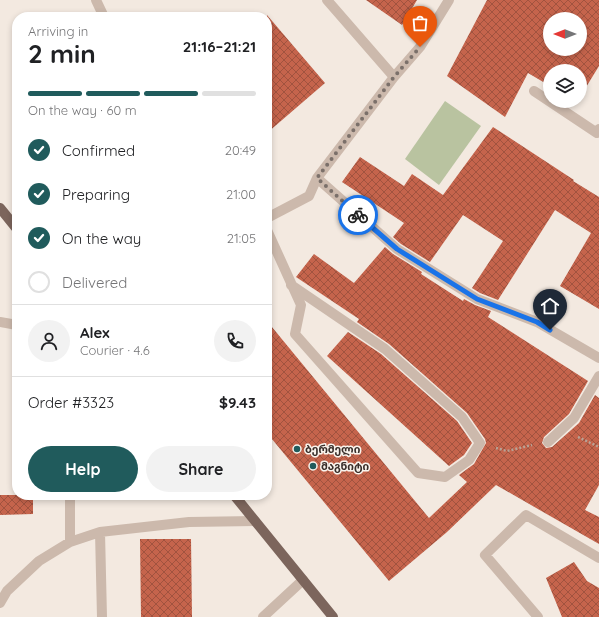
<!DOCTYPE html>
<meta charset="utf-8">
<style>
:root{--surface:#fff;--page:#f2f2f2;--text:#202124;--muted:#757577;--line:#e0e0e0;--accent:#205b5c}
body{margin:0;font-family:Quicksand,"Noto Sans Georgian",sans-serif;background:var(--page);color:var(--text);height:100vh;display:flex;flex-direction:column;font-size:15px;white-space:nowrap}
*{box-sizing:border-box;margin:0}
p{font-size:13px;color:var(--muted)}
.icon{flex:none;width:22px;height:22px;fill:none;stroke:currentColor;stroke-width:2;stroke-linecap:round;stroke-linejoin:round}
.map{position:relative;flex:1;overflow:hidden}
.drawer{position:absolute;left:12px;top:12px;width:260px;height:488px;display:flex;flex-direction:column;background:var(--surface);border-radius:16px;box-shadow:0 2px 6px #0003}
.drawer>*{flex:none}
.needle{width:26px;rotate:270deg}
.tools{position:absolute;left:543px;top:12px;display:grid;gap:8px}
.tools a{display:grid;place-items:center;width:44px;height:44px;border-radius:50%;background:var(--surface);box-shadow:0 2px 6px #0003;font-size:20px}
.pin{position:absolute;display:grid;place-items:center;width:34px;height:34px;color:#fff;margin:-41px -17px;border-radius:50% 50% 50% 0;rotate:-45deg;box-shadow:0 0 4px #0007}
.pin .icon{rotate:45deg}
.courier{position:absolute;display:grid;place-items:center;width:40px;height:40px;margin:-20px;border:3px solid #1a73e8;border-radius:50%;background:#fff;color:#222;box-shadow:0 1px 5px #0007}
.summary em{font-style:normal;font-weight:700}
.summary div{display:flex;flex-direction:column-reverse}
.summary{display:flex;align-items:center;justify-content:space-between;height:68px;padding:0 16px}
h1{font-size:26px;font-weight:700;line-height:30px}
.bar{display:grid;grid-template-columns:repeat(4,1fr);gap:6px 4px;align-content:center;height:48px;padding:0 16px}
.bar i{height:5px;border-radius:3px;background:var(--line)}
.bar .current{background:var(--accent)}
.bar p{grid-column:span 4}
.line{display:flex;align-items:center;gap:10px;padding:0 16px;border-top:1px solid var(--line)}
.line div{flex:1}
.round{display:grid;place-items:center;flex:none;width:42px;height:42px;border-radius:21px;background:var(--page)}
ol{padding:0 16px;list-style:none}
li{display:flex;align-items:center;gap:12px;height:44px}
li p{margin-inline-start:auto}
li .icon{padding:4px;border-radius:50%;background:var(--accent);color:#fff;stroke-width:4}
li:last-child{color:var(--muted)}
li i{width:22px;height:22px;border:2px solid var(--line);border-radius:50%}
.action{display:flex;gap:8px;margin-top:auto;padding:8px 16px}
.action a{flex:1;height:46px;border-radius:24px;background:var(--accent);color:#fff;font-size:16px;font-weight:700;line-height:46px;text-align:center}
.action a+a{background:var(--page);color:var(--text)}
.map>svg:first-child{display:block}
</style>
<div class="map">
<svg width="599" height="617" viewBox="0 0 599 617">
<defs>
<pattern id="building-cross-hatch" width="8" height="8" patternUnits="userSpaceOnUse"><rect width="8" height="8" fill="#c5644c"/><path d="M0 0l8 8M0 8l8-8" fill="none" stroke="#a1533f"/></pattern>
</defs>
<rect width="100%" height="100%" fill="#f3e9e0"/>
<path fill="#b9c3a0" d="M445 101 481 126 439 185 405 159Z"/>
<path fill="url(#building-cross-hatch)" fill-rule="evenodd" d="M366 0H417L402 25Z
M487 0H599V66L580 97V71H550V86L528 73 505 117 447 76ZM550 19H580V49H550Z
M267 15 325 83 267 133Z
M493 127 574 180 573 181 599 197V309L560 286 591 233 555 210 498 300 480 293 472 288 503 241 463 215 430 262 401 244 393 237 404 223 342 182 360 157 404 186 412 174 443 195Z
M385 247 393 254 422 272 421 274 463 301 464 299 475 305 491 311 488 317 588 381 569 414 544 437 542 443 546 448 552 447 579 423 595 395 599 398V485L585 510 599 517V544L496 485 447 532 389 581 267 433V321L429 518 467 482 459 475 474 464 486 443 485 439 467 413 389 344 357 322 359 319 296 277 314 254 354 283Z
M348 332 381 354 457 421 472 443 464 455 449 466 327 356Z
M0 495H33V514L0 515Z
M140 539H191L192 617H141Z
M574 562 587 581 599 588V617H562L546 578Z"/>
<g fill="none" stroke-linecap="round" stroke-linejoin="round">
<path stroke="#b8a396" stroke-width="2.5" stroke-dasharray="2 2" stroke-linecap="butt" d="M578 437 599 447
M496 448 507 451 532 445"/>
<path stroke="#ccb9ac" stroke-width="10" d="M96 0 104 17
M327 0 394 77
M534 91 597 133 599 129
M317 178 397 249 477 299 537 322 599 358
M267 218 309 196 317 178 394 77 420 47 449 0
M267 230 301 305 295 334 418 473 445 477 469 460 480 443 462 417 385 349 291 285
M0 322 17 325
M548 442 574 418 599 376
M70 495V542
M100 532 102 617
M0 603 7 591 39 561 70 542 100 532 189 522 255 521
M263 617 303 580
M538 617 485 555 526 515 599 558"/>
<path stroke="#7c655c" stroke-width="10" d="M0 208 17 229
M234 495 333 617"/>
</g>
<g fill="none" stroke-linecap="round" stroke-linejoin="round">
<path stroke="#7b706a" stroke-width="4" stroke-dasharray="0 7.2" d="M358 215 317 178 394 77 420 47"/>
<path stroke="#1a73e8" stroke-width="5" d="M358 215 397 249 477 299 537 322 550 330"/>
</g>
<g fill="#205b5c" stroke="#faf4ed" stroke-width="1.5">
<circle cx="297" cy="449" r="4"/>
<circle cx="313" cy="466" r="4"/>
</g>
<g text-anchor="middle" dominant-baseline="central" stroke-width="3" stroke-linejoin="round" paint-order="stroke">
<g font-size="11" font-weight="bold" fill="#3a2f2b" stroke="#faf4ed" text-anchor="start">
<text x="305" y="449">ბერმელი</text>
<text x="321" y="466">მაგნიტი</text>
</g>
</g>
</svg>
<div class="tools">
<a><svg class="needle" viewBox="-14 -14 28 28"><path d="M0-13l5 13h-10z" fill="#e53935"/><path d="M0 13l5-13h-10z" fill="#757577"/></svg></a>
<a><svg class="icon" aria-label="layers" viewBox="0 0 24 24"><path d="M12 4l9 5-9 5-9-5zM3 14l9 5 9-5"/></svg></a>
</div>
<div class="pin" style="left:420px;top:47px;background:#ea580c"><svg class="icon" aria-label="bag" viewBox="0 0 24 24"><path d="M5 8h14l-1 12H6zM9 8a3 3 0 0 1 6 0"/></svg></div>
<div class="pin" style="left:550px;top:330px;background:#1f2937"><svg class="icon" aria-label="home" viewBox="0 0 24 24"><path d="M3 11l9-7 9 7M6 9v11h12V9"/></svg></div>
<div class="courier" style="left:358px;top:215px"><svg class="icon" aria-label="bike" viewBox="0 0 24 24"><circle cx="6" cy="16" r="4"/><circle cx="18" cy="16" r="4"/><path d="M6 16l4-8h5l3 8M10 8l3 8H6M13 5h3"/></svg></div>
<section class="drawer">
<div class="summary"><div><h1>2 min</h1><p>Arriving in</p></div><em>21:16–21:21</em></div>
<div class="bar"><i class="current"></i><i class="current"></i><i class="current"></i><i></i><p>On the way · 60 m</p></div>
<ol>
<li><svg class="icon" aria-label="check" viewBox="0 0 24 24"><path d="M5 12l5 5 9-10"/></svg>Confirmed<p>20:49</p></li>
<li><svg class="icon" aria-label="check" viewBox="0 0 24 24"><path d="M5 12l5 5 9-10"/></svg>Preparing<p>21:00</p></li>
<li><svg class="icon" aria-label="check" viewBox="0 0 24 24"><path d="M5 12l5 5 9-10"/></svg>On the way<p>21:05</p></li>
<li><i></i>Delivered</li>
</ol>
<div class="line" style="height:72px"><a class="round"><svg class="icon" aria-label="person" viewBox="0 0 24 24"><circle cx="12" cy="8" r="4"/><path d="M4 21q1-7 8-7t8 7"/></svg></a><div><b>Alex</b><p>Courier · 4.6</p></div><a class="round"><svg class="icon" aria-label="phone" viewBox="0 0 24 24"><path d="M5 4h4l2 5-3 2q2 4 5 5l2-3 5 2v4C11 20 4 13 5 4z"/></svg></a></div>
<div class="line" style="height:52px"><div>Order #3323</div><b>$9.43</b></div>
<div class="action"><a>Help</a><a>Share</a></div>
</section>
</div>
